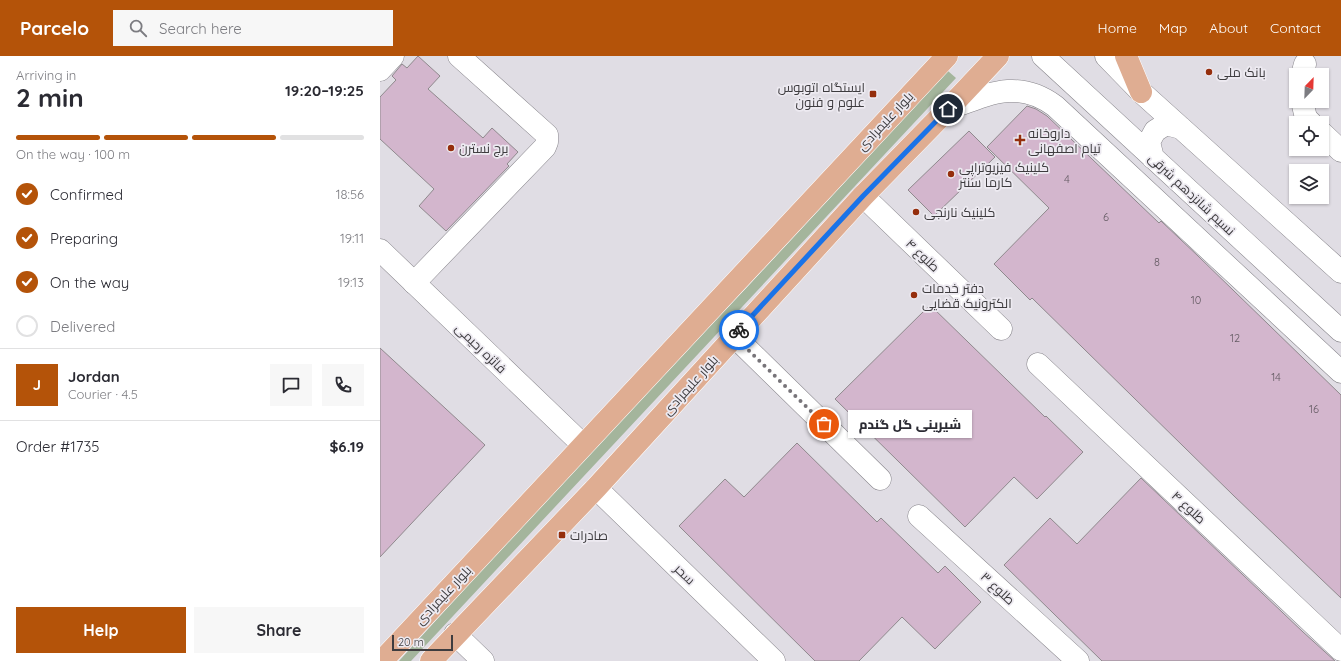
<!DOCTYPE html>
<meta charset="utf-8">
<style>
:root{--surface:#fff;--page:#f7f7f7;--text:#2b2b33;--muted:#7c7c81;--line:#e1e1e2;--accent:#b45309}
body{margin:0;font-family:Quicksand,Cairo,sans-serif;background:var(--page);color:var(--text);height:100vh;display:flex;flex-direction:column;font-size:15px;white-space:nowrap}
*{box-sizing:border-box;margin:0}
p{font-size:13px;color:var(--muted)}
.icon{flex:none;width:22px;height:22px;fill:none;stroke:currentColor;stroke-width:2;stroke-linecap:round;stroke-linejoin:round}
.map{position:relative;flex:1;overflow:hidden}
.drawer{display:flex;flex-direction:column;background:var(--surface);width:380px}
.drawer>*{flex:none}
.needle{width:26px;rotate:23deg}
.tools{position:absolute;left:909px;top:12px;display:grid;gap:8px}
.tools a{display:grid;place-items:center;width:40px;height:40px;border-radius:0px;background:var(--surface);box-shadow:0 1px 3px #0004;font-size:20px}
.scale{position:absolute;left:12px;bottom:10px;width:61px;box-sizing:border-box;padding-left:4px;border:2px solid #3e3c3f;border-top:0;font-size:11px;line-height:14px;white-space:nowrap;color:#3e3c3f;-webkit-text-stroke:3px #edeaf1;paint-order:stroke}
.pin{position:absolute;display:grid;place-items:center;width:34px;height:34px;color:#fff;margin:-17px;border:2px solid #fff;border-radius:50%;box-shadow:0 1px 4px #0007}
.courier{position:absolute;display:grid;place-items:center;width:40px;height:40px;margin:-20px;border:3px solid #1a73e8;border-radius:50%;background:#fff;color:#222;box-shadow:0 1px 5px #0007}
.bubble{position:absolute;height:28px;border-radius:0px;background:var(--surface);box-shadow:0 1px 3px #0004;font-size:13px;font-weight:800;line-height:28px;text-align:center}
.summary em{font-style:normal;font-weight:800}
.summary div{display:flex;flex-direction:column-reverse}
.summary{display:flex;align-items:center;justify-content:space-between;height:68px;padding:0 16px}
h1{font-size:26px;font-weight:800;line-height:30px}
.bar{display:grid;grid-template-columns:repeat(4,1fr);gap:6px 4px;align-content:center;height:48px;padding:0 16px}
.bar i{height:5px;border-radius:3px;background:var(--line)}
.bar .on{background:var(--accent)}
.bar p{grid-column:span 4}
.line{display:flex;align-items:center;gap:10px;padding:0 16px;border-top:1px solid var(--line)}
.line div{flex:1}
.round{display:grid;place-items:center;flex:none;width:42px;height:42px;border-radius:0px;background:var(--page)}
ol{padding:0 16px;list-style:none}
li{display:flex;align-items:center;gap:12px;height:44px}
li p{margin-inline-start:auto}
li .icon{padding:4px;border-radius:50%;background:var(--accent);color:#fff;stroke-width:4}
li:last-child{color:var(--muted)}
li i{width:22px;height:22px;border:2px solid var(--line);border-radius:50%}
.primary-button{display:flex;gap:8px;margin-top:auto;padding:8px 16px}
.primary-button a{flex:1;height:46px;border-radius:0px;background:var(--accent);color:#fff;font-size:16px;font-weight:800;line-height:46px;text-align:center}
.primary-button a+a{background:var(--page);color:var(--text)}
header{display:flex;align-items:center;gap:24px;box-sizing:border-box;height:56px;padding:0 20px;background:var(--accent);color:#fff}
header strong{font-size:19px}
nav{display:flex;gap:22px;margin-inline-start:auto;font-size:14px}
.search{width:280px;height:36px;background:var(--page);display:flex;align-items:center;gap:10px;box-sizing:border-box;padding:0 14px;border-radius:0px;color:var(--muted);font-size:15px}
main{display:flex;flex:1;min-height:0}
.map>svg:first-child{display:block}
</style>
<header>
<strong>Parcelo</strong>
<div class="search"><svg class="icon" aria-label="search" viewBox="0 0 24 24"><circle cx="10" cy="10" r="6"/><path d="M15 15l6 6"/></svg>Search here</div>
<nav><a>Home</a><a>Map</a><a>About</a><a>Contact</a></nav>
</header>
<main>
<section class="drawer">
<div class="summary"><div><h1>2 min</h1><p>Arriving in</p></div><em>19:20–19:25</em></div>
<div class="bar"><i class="on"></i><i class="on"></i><i class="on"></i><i></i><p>On the way · 100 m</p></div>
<ol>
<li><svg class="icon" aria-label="check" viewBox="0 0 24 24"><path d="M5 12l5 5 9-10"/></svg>Confirmed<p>18:56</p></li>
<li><svg class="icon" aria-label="check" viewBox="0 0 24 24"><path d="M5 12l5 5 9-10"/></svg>Preparing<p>19:11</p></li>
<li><svg class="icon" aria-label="check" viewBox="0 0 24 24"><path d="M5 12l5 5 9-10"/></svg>On the way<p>19:13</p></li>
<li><i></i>Delivered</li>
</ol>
<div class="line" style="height:72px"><b class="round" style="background:var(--accent);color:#fff">J</b><div><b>Jordan</b><p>Courier · 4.5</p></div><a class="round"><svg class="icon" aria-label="chat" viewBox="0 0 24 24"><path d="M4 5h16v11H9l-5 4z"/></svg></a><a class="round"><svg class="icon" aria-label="phone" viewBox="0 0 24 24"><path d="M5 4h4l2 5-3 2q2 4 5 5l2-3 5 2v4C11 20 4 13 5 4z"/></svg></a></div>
<div class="line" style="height:52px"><div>Order #1735</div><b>$6.19</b></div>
<div class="primary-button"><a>Help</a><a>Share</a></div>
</section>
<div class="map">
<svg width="961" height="605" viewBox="0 0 961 605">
<rect width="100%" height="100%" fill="#e0dde4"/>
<path fill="#a4b59c" d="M568 15 576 22 31 605H19L191 416 369 229Z"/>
<path fill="#d3b6cd" stroke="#8f898d" d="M38 0 60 20 48 33 103 82 112 72 138 96 127 108 129 110 66 175 39 150 54 133 0 83V41L16 24 12 20 22 8 27 12Z
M647 50 656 53 667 60 779 167 781 165 818 200 961 339V542L854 440 652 242 650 244 614 208 669 152 607 91Z
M589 75 615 101 554 160 528 134Z
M550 249 665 361 666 360 703 396 657 443 634 421 585 471 455 343Z
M0 292 105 389 0 501Z
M417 387 497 466 501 462 558 517 565 510 601 546 555 593 522 561 479 605H435L299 470 345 423 364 441Z
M761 422 923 576 955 605H722L624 509 670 462 697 488Z"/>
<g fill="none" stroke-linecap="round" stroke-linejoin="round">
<g stroke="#87858b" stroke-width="23">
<path id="minor" d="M0 14 13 0
M922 19 925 8
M922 45 926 62 931 67
M568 53C607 39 637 22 675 50L961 316
M942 77 961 95
M483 140 621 273
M34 227 165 91 167 86V79L79 0
M354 280 500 423
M658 308 961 594
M216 432 394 605
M539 460 698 605
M75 578 103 605"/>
</g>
<g stroke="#87858b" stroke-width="23">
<path id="tertiary" d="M0 194 203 389"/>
</g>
<g stroke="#87858b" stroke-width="23">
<path id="secondary" d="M663 0 961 275
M726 0 761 36 961 216
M773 102 769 86 775 75 786 68 801 72"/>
</g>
<g stroke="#fff" stroke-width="23">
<path id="primary" d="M746 0 761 36
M2 605 567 0
M51 605 216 432 483 140 568 53 618 0"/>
</g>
<use href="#minor" stroke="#fff" stroke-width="22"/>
<use href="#tertiary" stroke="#fff" stroke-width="22"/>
<use href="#secondary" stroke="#fff" stroke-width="22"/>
<use href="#primary" stroke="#dfad92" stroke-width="22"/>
</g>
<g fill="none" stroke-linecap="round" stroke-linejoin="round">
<path stroke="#777479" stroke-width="4" stroke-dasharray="0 7.2" d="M359 274 354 280 444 368"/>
<path stroke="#1a73e8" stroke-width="5" d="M359 274 483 140 568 53"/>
</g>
<g fill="#952e0c" stroke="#edeaf1" stroke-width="1.5">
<circle cx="829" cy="16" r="4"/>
<rect x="489" y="34" width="8" height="8" rx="2"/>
<path d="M638 78h4v4h4v4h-4v4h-4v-4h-4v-4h4z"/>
<circle cx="71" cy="92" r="4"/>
<circle cx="571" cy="118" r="4"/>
<circle cx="536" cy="156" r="4"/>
<circle cx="534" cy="239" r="4"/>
<rect x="178" y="475" width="8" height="8" rx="2"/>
</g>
<g text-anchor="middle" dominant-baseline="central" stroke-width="3.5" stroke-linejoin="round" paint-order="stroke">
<g font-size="11" fill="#635a62">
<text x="687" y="123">4</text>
<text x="726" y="161">6</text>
<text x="777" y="206">8</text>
<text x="816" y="244">10</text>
<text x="855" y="282">12</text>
<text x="896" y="321">14</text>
<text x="934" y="353">16</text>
</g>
<g font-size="13" fill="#3e3c3f" stroke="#edeaf1" text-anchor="start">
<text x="837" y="16">بانک ملی</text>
<text x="485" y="31" text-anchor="end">ایستگاه اتوبوس<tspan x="485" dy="15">علوم و فنون</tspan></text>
<text x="648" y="77">داروخانه<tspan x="648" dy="15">تیام اصفهانی</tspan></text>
<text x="79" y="92">برج نسترن</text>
<text x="579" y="111">کلینیک فیزیوتراپی<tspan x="579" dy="15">کارما سنتر</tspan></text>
<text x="544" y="156">کلینیک نارنجی</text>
<text x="542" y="232">دفتر خدمات<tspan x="542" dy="15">الکترونیک قضایی</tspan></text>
<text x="190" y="479">صادرات</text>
</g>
<g font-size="13" fill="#3e3c3f" stroke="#edeaf1">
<text transform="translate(505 65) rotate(-47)">بلوار علیمرادی</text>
<text transform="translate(812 138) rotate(43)">نسیم شانزدهم شرقی</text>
<text transform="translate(543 199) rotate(44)">طلوع ۴</text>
<text transform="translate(101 292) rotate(44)">فائزه رحیمی</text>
<text transform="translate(310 329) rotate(-48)">بلوار علیمرادی</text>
<text transform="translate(809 451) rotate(43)">طلوع ۴</text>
<text transform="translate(305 518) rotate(44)">سحر</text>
<text transform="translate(618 532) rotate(43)">طلوع ۳</text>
<text transform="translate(63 539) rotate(-47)">بلوار علیمرادی</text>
</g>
</g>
</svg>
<div class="tools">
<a><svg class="needle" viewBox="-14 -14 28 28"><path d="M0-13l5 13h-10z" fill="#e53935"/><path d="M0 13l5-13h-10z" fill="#7c7c81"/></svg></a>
<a><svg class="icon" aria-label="locate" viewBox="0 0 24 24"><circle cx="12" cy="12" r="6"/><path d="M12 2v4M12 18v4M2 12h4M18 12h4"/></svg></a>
<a><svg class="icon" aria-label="layers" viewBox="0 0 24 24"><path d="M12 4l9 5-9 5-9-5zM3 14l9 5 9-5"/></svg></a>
</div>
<div class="scale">20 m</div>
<div class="pin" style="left:444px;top:368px;background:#ea580c"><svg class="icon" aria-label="bag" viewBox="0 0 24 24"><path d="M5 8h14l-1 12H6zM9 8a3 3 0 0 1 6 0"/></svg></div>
<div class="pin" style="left:568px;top:53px;background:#1f2937"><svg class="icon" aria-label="home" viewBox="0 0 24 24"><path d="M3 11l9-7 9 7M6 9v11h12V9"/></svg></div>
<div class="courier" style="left:359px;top:274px"><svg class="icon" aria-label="bike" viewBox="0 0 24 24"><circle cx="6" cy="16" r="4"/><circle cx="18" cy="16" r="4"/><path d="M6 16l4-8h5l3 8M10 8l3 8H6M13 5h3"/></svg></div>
<div class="bubble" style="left:468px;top:354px;width:124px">شیرینی گل گندم</div>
</div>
</main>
